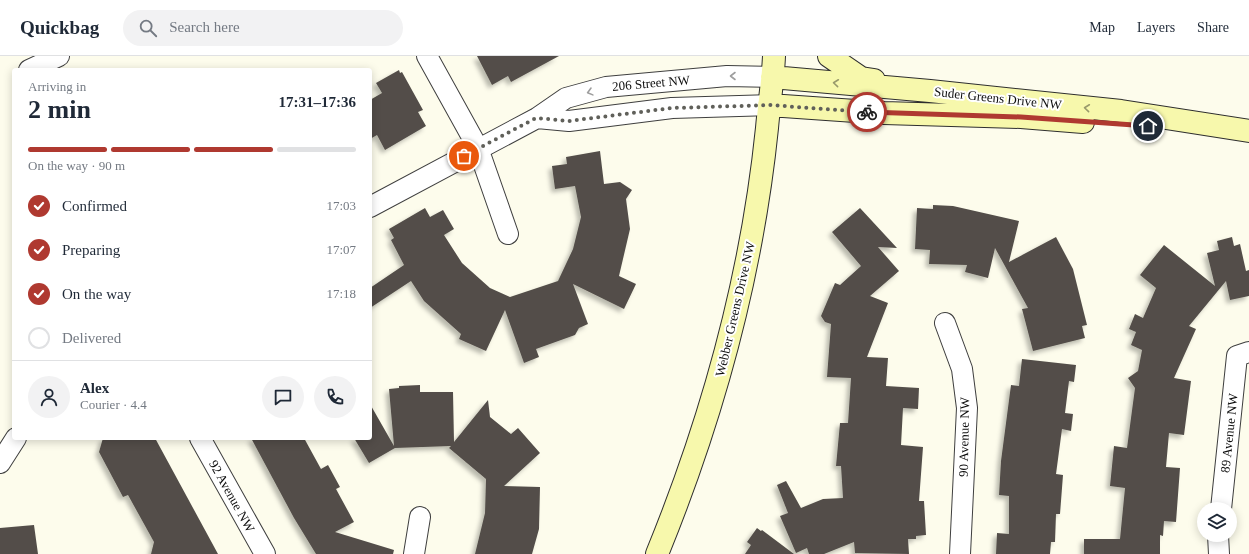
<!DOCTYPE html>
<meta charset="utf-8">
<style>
:root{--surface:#fff;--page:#f2f2f3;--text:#1f2937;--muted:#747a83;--line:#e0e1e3;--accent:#af3930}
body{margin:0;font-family:Georgia,serif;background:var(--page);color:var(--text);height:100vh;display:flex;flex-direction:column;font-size:15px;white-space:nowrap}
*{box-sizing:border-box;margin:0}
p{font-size:13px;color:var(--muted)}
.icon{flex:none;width:22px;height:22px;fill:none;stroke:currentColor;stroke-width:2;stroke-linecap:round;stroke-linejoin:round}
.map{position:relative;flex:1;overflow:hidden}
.details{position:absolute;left:12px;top:12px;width:360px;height:372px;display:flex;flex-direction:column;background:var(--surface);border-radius:4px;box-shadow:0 2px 10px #0003}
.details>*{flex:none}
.fabs{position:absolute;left:1197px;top:446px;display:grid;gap:8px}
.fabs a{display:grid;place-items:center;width:40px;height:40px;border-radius:50%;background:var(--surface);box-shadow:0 2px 10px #0003;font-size:20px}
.pin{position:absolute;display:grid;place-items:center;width:34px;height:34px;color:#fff;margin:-17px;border:2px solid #fff;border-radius:50%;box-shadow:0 1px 4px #0007}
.courier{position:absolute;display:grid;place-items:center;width:40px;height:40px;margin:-20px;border:3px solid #af3930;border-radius:50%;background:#fff;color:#222;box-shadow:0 1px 5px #0007}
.summary em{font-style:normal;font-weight:800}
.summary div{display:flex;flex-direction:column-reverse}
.summary{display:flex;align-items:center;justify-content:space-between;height:68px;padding:0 16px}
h1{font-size:26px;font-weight:800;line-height:30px}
.bar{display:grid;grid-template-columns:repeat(4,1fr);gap:6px 4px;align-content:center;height:48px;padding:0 16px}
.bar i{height:5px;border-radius:3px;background:var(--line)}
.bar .current{background:var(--accent)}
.bar p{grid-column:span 4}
.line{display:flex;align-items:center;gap:10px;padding:0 16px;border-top:1px solid var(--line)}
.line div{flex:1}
.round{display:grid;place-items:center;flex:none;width:42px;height:42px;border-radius:21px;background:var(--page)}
ol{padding:0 16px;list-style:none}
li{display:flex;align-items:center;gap:12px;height:44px}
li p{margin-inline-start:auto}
li .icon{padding:4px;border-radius:50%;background:var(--accent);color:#fff;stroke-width:4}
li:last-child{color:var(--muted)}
li i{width:22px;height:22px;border:2px solid var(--line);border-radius:50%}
header{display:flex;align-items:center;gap:24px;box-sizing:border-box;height:56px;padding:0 20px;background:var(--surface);border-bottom:1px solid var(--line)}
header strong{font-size:19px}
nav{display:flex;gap:22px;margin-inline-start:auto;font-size:14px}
.search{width:280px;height:36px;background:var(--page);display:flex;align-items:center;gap:10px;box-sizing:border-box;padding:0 14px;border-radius:22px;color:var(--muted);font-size:15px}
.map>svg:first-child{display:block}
</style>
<header>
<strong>Quickbag</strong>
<div class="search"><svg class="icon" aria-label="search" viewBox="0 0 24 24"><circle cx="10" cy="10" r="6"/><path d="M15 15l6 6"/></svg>Search here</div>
<nav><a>Map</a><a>Layers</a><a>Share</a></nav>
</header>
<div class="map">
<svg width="1249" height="498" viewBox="0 0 1249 498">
<defs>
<filter id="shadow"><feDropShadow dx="-3.5" dy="3.5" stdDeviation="2" flood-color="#0004"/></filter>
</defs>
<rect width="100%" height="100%" fill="#fdfcec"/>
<path fill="#534e49" filter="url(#shadow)" d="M477 0H559L511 26 508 20 492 29Z
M399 14 400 17 402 16 423 54 418 56 426 70 385 94 377 79 370 83V44L382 37 376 27Z
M600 95 604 128 620 126 632 134 626 143 630 173 619 220 636 228 624 253 573 228 588 268 579 272 575 279 536 293 539 301 524 307 505 254 486 295 459 283 461 278 424 245 411 225 370 252V232L404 209 391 184 394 182 389 173 425 152 430 161 443 154 454 173 444 179 462 207 490 232 510 241 558 225 573 193 581 161 575 130 555 133 552 110 567 108 566 101Z
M933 149 953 150 1019 165 1009 206 1056 181 1073 213 1087 269 1082 270 1085 282 1033 295 1022 253 1028 252 995 192 988 222 965 216 967 209 929 208 930 194 915 193 917 152 933 153Z
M860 152 897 192 878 191 899 215 870 240 888 247 867 301 888 302 886 330 919 332 918 353 903 352 901 389 923 391 919 445H924L926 479 916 480V483H908L909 498 855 497 854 486 824 498H809L807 492 796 497 780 460 788 457 777 429 786 425 801 452 823 443 843 442 841 410H836L840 367H848L851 322 827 321 831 268 825 266 821 260 835 227 840 229 861 210 832 176Z
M1232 181 1234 190 1240 188 1246 215 1249 214V240L1230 244 1226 225 1189 270 1196 273 1174 322 1191 325 1184 379 1169 377 1166 411 1180 412 1176 466 1164 465 1163 480 1160 479V498H1084V483H1120L1125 432 1110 430 1114 390 1127 392 1135 332 1128 322 1138 315 1142 294 1131 289 1136 276 1129 273 1135 258 1143 262 1156 232 1140 219 1164 189 1215 230 1207 197 1219 194 1217 185Z
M1022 303 1076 309 1074 326 1069 325 1065 357 1073 358 1071 375 1062 373 1056 418 1063 419 1060 458H1056L1055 486H1051L1050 498H996L997 477 1009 478V440L999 439 1001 405 1011 329 1019 330Z
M420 329V336H453L454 386 488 344 490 361 511 378 518 372 540 397 504 430 540 431 539 473 532 498H475L485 457 486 423 449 392 451 390 395 392 369 407 354 382H370V348L394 390 389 333 399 332V330Z
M103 382H155L218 498H151L154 486 128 439 123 441 99 396Z
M251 382H304L321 413 328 409 340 431 336 433 354 466 335 476 394 494 393 498H316L294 462Z
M34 469 38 498H0V472Z
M757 472 761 475 762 474 794 498H745L751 489 747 486Z"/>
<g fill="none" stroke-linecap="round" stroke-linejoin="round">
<g stroke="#3f3f3f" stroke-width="22">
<path id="street" d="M427 0 478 92 508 178
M29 14 59 0
M537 62 569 65 672 52 769 49
M370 151 537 62 566 42 606 31 727 20 772 21
M945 267 962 313 967 352 960 498
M200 382 265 498
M0 407 16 382
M1221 453 1237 300 1249 296
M1218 479 1219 498
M414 498 420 461"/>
</g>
<g stroke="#2e2e2e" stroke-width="24">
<path id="secondary" d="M829 0 861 22 874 24
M772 21 930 35 1121 55 1249 75
M769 49 884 57 1021 61 1083 66
M657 498C713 361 752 219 767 72 769 48 773 24 774 0"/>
</g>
<use href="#street" stroke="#fff" stroke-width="20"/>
<use href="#secondary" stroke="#f7f8ac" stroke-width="22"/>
</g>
<defs><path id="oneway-chevron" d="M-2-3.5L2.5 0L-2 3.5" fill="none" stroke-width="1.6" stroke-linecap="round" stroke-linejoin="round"/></defs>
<g stroke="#9e9e9e">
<use href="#oneway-chevron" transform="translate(733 20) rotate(-180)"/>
<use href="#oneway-chevron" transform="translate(590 36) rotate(165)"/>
</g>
<g stroke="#999a6c">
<use href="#oneway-chevron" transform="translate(836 27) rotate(-174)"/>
<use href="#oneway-chevron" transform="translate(1087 52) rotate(-174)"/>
</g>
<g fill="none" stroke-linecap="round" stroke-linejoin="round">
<path stroke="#60605a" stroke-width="4" stroke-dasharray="0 7.2" d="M464 100 536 62 569 65 672 52 739 50 769 49 867 56"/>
<path stroke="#af3930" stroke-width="5" d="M867 56 1021 61 1148 70"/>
</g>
<g text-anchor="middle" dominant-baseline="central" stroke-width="4" stroke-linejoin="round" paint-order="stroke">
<g font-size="13" fill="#0c0c0c" stroke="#fff">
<text transform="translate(651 27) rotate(-5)">206 Street NW</text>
<text transform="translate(998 42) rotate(6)">Suder Greens Drive NW</text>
<text transform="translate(735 253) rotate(-77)">Webber Greens Drive NW</text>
<text transform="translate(1229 377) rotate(-84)">89 Avenue NW</text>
<text transform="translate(964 381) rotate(-89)">90 Avenue NW</text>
<text transform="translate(232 440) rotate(61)">92 Avenue NW</text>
</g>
</g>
</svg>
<div class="fabs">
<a><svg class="icon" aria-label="layers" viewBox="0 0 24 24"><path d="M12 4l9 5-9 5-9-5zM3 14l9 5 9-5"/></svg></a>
</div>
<div class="pin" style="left:464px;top:100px;background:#ea580c"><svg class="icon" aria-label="bag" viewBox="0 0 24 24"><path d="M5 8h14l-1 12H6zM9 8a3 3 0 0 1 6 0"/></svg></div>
<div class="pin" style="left:1148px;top:70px;background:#1f2937"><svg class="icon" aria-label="home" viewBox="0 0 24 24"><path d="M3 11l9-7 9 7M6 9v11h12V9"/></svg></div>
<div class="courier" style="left:867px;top:56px"><svg class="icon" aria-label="bike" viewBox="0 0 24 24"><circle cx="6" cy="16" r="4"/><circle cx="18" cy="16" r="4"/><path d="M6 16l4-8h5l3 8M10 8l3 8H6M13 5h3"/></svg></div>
<section class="details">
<div class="summary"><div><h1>2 min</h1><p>Arriving in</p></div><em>17:31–17:36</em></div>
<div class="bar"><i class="current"></i><i class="current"></i><i class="current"></i><i></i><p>On the way · 90 m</p></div>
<ol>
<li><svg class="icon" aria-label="check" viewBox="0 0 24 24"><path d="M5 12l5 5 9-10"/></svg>Confirmed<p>17:03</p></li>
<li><svg class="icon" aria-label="check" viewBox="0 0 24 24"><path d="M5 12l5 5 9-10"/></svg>Preparing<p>17:07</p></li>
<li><svg class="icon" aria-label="check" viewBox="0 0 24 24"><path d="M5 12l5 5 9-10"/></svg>On the way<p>17:18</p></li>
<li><i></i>Delivered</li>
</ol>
<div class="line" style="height:72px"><a class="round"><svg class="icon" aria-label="person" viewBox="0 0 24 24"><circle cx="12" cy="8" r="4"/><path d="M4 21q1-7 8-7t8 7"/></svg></a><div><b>Alex</b><p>Courier · 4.4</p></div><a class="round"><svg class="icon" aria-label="chat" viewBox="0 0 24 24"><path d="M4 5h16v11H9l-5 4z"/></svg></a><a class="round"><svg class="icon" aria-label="phone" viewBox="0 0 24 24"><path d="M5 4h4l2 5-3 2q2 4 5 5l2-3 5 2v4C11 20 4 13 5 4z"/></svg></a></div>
</section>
</div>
